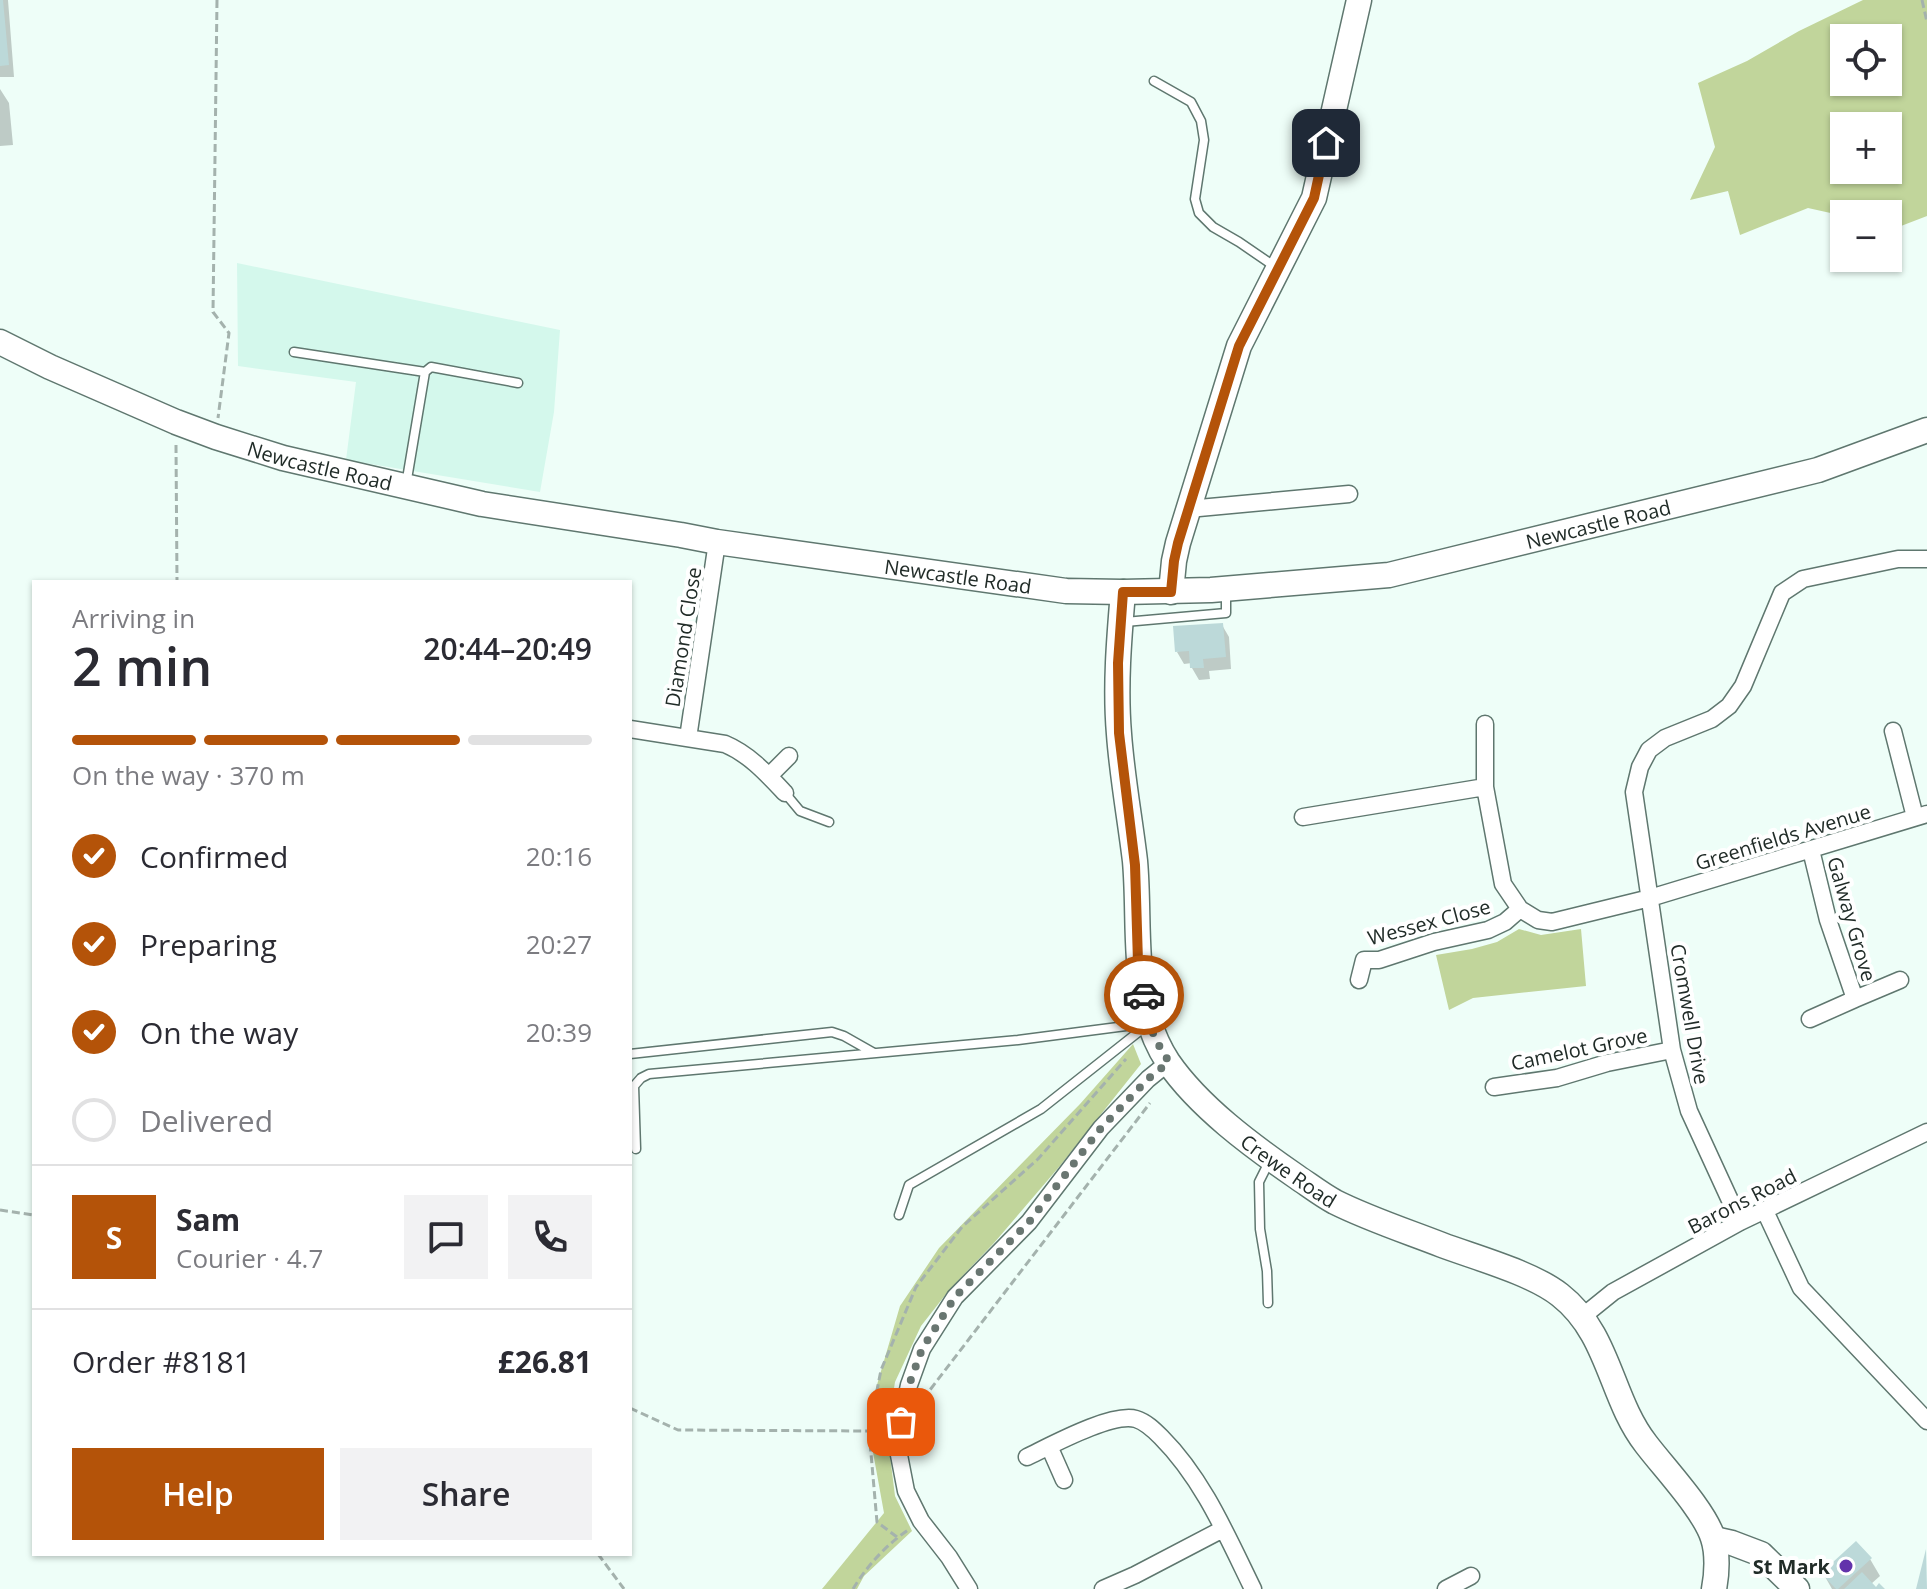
<!DOCTYPE html>
<meta charset="utf-8">
<style>
:root{--surface:#fff;--page:#f2f2f3;--text:#2b2b33;--muted:#7c7c81;--line:#e1e1e2;--accent:#b45309}
body{margin:0;font-family:"Open Sans",sans-serif;background:var(--page);color:var(--text);height:100vh;display:flex;flex-direction:column;font-size:30px;white-space:nowrap}
*{box-sizing:border-box;margin:0}
p{font-size:26px;color:var(--muted)}
.icon{flex:none;width:44px;height:44px;fill:none;stroke:currentColor;stroke-width:2;stroke-linecap:round;stroke-linejoin:round}
.map{position:relative;flex:1;overflow:hidden}
.side{position:absolute;left:32px;top:580px;width:600px;height:976px;display:flex;flex-direction:column;background:var(--surface);border-radius:0px;box-shadow:0 2px 6px #0004}
.side>*{flex:none}
.fabs{position:absolute;left:1830px;top:24px;display:grid;gap:16px}
.fabs a{display:grid;place-items:center;width:72px;height:72px;border-radius:0px;background:var(--surface);box-shadow:0 2px 6px #0004;font-size:40px}
.pin{position:absolute;display:grid;place-items:center;width:68px;height:68px;color:#fff;margin:-34px;border-radius:16px;box-shadow:0 4px 12px #0006}
.courier{position:absolute;display:grid;place-items:center;width:80px;height:80px;margin:-40px;border:6px solid #b45309;border-radius:50%;background:#fff;color:#222;box-shadow:0 2px 10px #0007}
.headline em{font-style:normal;font-weight:600}
.headline div{display:flex;flex-direction:column-reverse}
.headline{display:flex;align-items:center;justify-content:space-between;height:136px;padding:0 40px}
h1{font-size:52px;font-weight:600;line-height:60px}
.bar{display:grid;grid-template-columns:repeat(4,1fr);gap:12px 8px;align-content:center;height:96px;padding:0 40px}
.bar i{height:10px;border-radius:6px;background:var(--line)}
.bar .current{background:var(--accent)}
.bar p{grid-column:span 4}
.line{display:flex;align-items:center;gap:20px;padding:0 40px;border-top:2px solid var(--line)}
.line div{flex:1}
.round{display:grid;place-items:center;flex:none;width:84px;height:84px;border-radius:0px;background:var(--page)}
ol{padding:0 40px;list-style:none}
li{display:flex;align-items:center;gap:24px;height:88px}
li p{margin-inline-start:auto}
li .icon{padding:8px;border-radius:50%;background:var(--accent);color:#fff;stroke-width:4}
li:last-child{color:var(--muted)}
li i{width:44px;height:44px;border:4px solid var(--line);border-radius:50%}
.primary-button{display:flex;gap:16px;margin-top:auto;padding:16px 40px}
.primary-button a{flex:1;height:92px;border-radius:0px;background:var(--accent);color:#fff;font-size:32px;font-weight:600;line-height:92px;text-align:center}
.primary-button a+a{background:var(--page);color:var(--text)}
.map>svg:first-child{display:block}
</style>
<div class="map">
<svg width="1927" height="1589" viewBox="0 0 1927 1589">
<rect width="100%" height="100%" fill="#eefef8"/>
<path fill="#d4f8ec" d="M237 263 560 330 554 412 540 492 346 460 356 382 238 366Z"/>
<path fill="#c1d59b" fill-rule="evenodd" d="M1863 0H1927V216L1888 231V214H1844V221L1835 214 1808 208 1740 235 1728 191 1690 200 1715 147 1698 83 1747 61 1799 31ZM1888 38V82H1844V38ZM1888 126V170H1844V126Z
M1519 929 1541 935 1581 929 1586 986 1473 998 1449 1010 1436 955 1472 949 1497 942Z
M1133 1044 1141 1064 1059 1167 994 1243 950 1289 921 1326 895 1382 887 1432 895 1496 912 1531 864 1576 857 1589H822L884 1513 867 1419 900 1306 939 1248 1080 1104Z"/>
<path fill="#0003" d="M0 0H8L14 77H0Z
M0 89 9 103 13 145 0 146Z
M1222 625 1229 637 1231 669 1209 671 1210 679 1199 680 1192 668V663L1184 664 1177 652Z
M1870 1559 1880 1576 1871 1584 1875 1589H1832L1823 1573Z"/>
<path fill="#bcd9d9" d="M0 0H3L9 65 0 66Z
M1223 623 1226 657 1203 659 1204 668H1190L1189 651 1175 652 1173 626Z
M1856 1541 1872 1558 1838 1589H1836L1821 1573Z
M1926 1549 1927 1589H1916Z
M1862 1572 1876 1587 1879 1583 1885 1589H1844Z"/>
<g fill="none" stroke-linecap="round" stroke-linejoin="round">
<g stroke="#5f776f" stroke-width="11">
<path id="lane" d="M1154 81 1191 102 1201 121 1204 140 1195 199 1199 213 1213 227 1239 242 1274 266
M294 352 425 372
M406 485 425 372 431 367 518 383
M1125 622 1226 613V592
M785 793 800 811 829 822
M630 1054 832 1032 844 1036 874 1053
M636 1149 634 1086 641 1078 649 1074 1018 1040 1149 1023
M899 1215 909 1185 1041 1109 1146 1026
M1268 1303 1267 1271 1260 1229 1259 1182 1270 1160"/>
</g>
<g stroke="#5f776f" stroke-width="19">
<path id="street" d="M1188 509 1349 494
M630 729 725 744C749 754 767 774 785 793
M1893 731 1915 817
M688 738 717 542
M769 776 789 756
M1303 817 1485 787
M1811 850 1828 920 1855 999 1900 980
M1520 909 1538 920 1552 922 1650 898 1927 814
M1359 980 1364 960H1379L1434 942 1488 930 1505 922 1520 909 1503 884 1485 787V724
M1810 1019 1855 999
M1494 1087 1557 1078 1607 1063 1672 1050
M1765 1211 1801 1288 1927 1421
M1740 1222 1689 1111 1672 1050 1634 792 1640 767 1649 750 1665 738 1712 719 1729 706 1743 686 1782 593 1803 579 1898 559H1927
M1582 1317 1613 1292 1740 1222 1927 1132
M1049 1446 1064 1480
M1027 1457C1050 1446 1112 1412 1136 1419 1146 1422 1154 1430 1161 1437 1203 1479 1227 1536 1253 1589
M969 1589 949 1557 921 1521 906 1491 899 1455 901 1422 909 1385 922 1349 955 1297 1029 1222 1101 1128 1148 1079 1169 1062
M1103 1589 1135 1575 1223 1529
M1446 1589 1471 1576"/>
</g>
<g stroke="#5f776f" stroke-width="27">
<g id="secondary">
<path id="s1" d="M0 342 50 367 176 422 216 437 283 458 482 504 681 535 717 542 1066 591 1123 592 1211 590 1389 575 1818 470 1927 430"/>
<path id="s2" d="M1123 592C1119 639 1115 687 1119 734 1122 776 1130 819 1135 861 1141 928 1129 1003 1168 1062 1199 1107 1252 1146 1297 1177 1309 1185 1322 1195 1335 1202 1369 1219 1406 1231 1442 1245 1477 1258 1532 1273 1560 1295 1610 1334 1610 1398 1646 1444 1665 1469 1704 1510 1713 1538 1718 1553 1717 1574 1714 1589"/>
<path d="M1171 592 1174 561 1178 543 1239 346 1314 198 1359 0"/>
<path d="M1714 1539 1732 1543 1761 1554 1797 1589"/>
</g>
</g>
<path stroke="#a4b2ad" stroke-width="3" stroke-dasharray="8 4" stroke-linecap="butt" d="M217 0 213 312 229 333 218 418
M1922 0 1927 22
M176 445 177 582
M0 1210 34 1215
M923 1399 1150 1103
M630 1408 678 1430 869 1431
M897 1537 877 1522 869 1431 881 1370 916 1287 962 1227 1038 1159 1126 1059
M598 1554 624 1589
M853 1589C867 1566 886 1545 908 1530"/>
<use href="#lane" stroke="#fff" stroke-width="8"/>
<use href="#street" stroke="#fff" stroke-width="16"/>
<use href="#secondary" stroke="#fff" stroke-width="24"/>
</g>
<g fill="none" stroke-linecap="round" stroke-linejoin="round">
<path stroke="#697671" stroke-width="8" stroke-dasharray="0 14.4" d="M901 1422 909 1385 922 1349 955 1297 1029 1222 1101 1128 1148 1079 1169 1062 1154 1037 1144 995"/>
<path stroke="#b45309" stroke-width="10" d="M1144 995 1138 962 1135 865 1119 733 1118 663 1123 592H1171L1174 561 1178 543 1239 346 1314 198 1326 143"/>
</g>
<circle fill="#6233ab" stroke="#fff" stroke-width="3" cx="1846" cy="1566" r="8"/>
<g text-anchor="middle" dominant-baseline="central" stroke-width="8" stroke-linejoin="round" paint-order="stroke">
<g font-size="20" fill="#212c28" stroke="#fff">
<text stroke="none"><textPath href="#s1" startOffset="344">Newcastle Road</textPath></text>
<text stroke="none"><textPath href="#s1" startOffset="1640">Newcastle Road</textPath></text>
<text stroke="none"><textPath href="#s1" startOffset="992">Newcastle Road</textPath></text>
<text transform="translate(683 637) rotate(-81)">Diamond Close</text>
<text transform="translate(1783 837) rotate(-17)">Greenfields Avenue</text>
<text transform="translate(1852 919) rotate(74)">Galway Grove</text>
<text transform="translate(1429 922) rotate(-15)">Wessex Close</text>
<text transform="translate(1690 1014) rotate(80)">Cromwell Drive</text>
<text transform="translate(1579 1049) rotate(-12)">Camelot Grove</text>
<text stroke="none"><textPath href="#s2" startOffset="640">Crewe Road</textPath></text>
<text transform="translate(1742 1201) rotate(-27)">Barons Road</text>
</g>
<g font-size="20" font-weight="bold" fill="#212c28" stroke="#fff" text-anchor="end">
<text x="1830" y="1566">St Mark</text>
</g>
</g>
</svg>
<div class="fabs">
<a><svg class="icon" aria-label="locate" viewBox="0 0 24 24"><circle cx="12" cy="12" r="6"/><path d="M12 2v4M12 18v4M2 12h4M18 12h4"/></svg></a>
<a>+</a>
<a>−</a>
</div>
<div class="pin" style="left:901px;top:1422px;background:#ea580c"><svg class="icon" aria-label="bag" viewBox="0 0 24 24"><path d="M5 8h14l-1 12H6zM9 8a3 3 0 0 1 6 0"/></svg></div>
<div class="pin" style="left:1326px;top:143px;background:#1f2937"><svg class="icon" aria-label="home" viewBox="0 0 24 24"><path d="M3 11l9-7 9 7M6 9v11h12V9"/></svg></div>
<div class="courier" style="left:1144px;top:995px"><svg class="icon" aria-label="car" viewBox="0 0 24 24"><path d="M5 17H2v-5l4-1 3-4h7l3 4 3 1v5h-3M9 17h6M6 11h13"/><circle cx="7" cy="17" r="2"/><circle cx="17" cy="17" r="2"/></svg></div>
<section class="side">
<div class="headline"><div><h1>2 min</h1><p>Arriving in</p></div><em>20:44–20:49</em></div>
<div class="bar"><i class="current"></i><i class="current"></i><i class="current"></i><i></i><p>On the way · 370 m</p></div>
<ol>
<li><svg class="icon" aria-label="check" viewBox="0 0 24 24"><path d="M5 12l5 5 9-10"/></svg>Confirmed<p>20:16</p></li>
<li><svg class="icon" aria-label="check" viewBox="0 0 24 24"><path d="M5 12l5 5 9-10"/></svg>Preparing<p>20:27</p></li>
<li><svg class="icon" aria-label="check" viewBox="0 0 24 24"><path d="M5 12l5 5 9-10"/></svg>On the way<p>20:39</p></li>
<li><i></i>Delivered</li>
</ol>
<div class="line" style="height:144px"><b class="round" style="background:var(--accent);color:#fff">S</b><div><b>Sam</b><p>Courier · 4.7</p></div><a class="round"><svg class="icon" aria-label="chat" viewBox="0 0 24 24"><path d="M4 5h16v11H9l-5 4z"/></svg></a><a class="round"><svg class="icon" aria-label="phone" viewBox="0 0 24 24"><path d="M5 4h4l2 5-3 2q2 4 5 5l2-3 5 2v4C11 20 4 13 5 4z"/></svg></a></div>
<div class="line" style="height:104px"><div>Order #8181</div><b>£26.81</b></div>
<div class="primary-button"><a>Help</a><a>Share</a></div>
</section>
</div>
